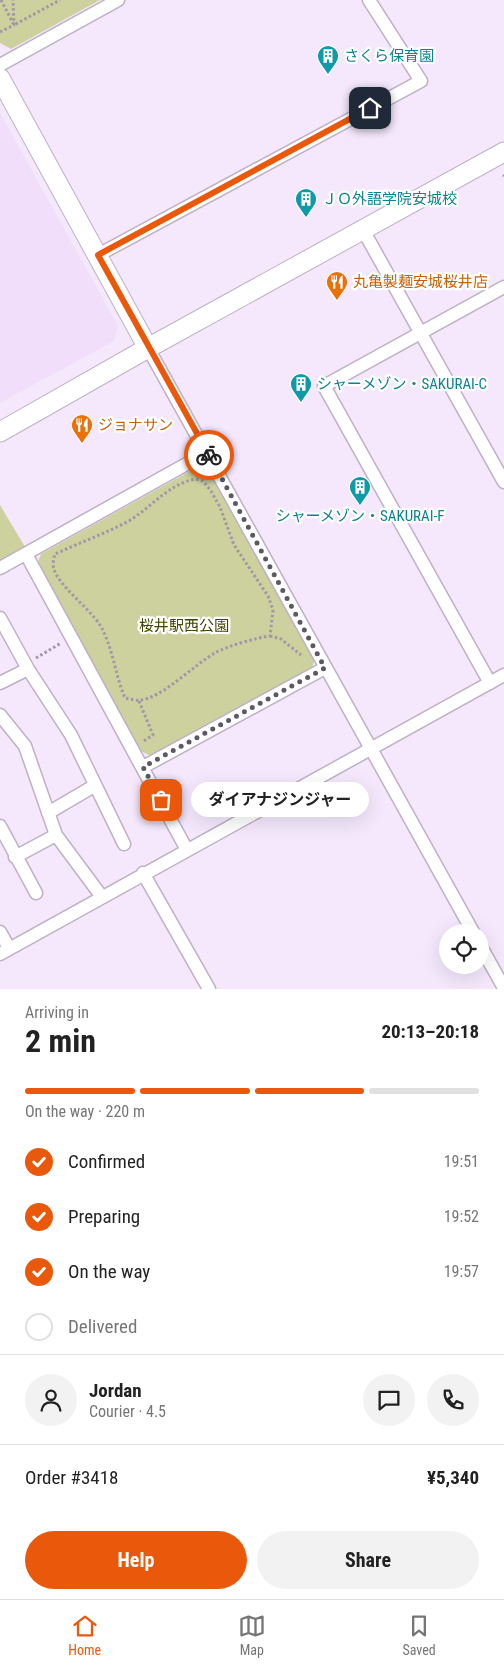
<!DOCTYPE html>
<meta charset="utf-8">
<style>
:root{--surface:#fff;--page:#f2f2f2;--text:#222;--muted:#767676;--line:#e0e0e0;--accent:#ea580c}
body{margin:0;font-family:"Roboto Condensed","Noto Sans JP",sans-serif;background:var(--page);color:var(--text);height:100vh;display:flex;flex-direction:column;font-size:19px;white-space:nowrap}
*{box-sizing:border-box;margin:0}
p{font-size:16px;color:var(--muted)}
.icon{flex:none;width:28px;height:28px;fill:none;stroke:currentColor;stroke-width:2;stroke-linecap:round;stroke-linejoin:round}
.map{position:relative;height:989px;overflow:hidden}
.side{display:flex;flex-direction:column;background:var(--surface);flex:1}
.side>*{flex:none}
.controls{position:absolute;left:439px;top:924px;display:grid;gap:10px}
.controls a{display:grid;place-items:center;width:50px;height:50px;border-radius:50%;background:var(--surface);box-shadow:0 5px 20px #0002;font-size:25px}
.pin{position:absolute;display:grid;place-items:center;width:42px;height:42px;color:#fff;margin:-21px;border-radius:10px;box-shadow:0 2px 8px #0006}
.courier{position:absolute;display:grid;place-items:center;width:50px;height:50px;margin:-25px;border:4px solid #ea580c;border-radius:50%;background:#fff;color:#222;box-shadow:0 1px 6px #0007}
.bubble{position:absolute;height:35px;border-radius:18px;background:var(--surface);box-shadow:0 5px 20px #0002;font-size:16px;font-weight:700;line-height:35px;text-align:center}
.head em{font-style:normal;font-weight:700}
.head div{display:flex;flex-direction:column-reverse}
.head{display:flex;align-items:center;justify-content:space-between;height:85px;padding:0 25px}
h1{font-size:32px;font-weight:700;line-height:38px}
.bar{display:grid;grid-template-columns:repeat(4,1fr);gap:8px 5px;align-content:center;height:60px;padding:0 25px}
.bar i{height:6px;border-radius:4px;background:var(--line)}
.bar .current{background:var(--accent)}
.bar p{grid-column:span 4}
.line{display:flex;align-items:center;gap:12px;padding:0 25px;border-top:1px solid var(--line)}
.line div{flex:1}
.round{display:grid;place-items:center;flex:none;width:52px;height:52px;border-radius:26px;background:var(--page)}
ol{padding:0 25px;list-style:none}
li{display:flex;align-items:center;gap:15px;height:55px}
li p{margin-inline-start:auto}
li .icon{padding:5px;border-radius:50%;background:var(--accent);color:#fff;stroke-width:4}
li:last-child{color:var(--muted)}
li i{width:28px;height:28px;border:2px solid var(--line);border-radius:50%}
.action{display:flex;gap:10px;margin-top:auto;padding:10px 25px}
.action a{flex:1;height:58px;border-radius:30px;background:var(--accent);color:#fff;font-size:20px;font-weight:700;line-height:58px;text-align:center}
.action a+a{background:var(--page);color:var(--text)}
.dock{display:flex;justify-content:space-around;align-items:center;height:70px;border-top:1px solid var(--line);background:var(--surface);font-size:14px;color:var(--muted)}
.dock a{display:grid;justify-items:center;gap:2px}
.dock .current{color:var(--accent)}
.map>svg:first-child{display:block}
</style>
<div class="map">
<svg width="504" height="989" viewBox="0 0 504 989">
<rect width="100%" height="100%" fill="#f5e8fd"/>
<path fill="#f0defa" d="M0 113 118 326 114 341 0 403Z"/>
<path fill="#cdd19e" d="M0 0H100L11 49 0 43Z
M201 465 209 469 315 659 312 668 153 757 141 751 137 744 38 562 41 554Z
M0 505 25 547 0 560Z"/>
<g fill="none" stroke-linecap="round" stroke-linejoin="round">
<g stroke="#beb1c5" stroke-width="15">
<path id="street" d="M0 65 118 0
M363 230 504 482
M98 255 421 81 369 0
M148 348 473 932
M26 554 187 850
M0 568 208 452
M0 618 28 669 71 735 124 844
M0 683 28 669
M490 683 324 386 504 287
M0 715 25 746 56 835 102 897
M143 767 325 668
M48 813 94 786
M0 826 36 893
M15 857 56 835
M143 873 209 989
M0 932 9 948
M480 945 504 988
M0 954 504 675"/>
</g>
<g stroke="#beb1c5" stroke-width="21">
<path id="secondary" d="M0 78 148 348
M0 432 148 348 504 152"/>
</g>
<path stroke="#a197a7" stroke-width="3" stroke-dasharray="2.5 2.5" stroke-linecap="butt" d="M1 0 14 25 60 0
M0 32 14 25 13 0
M503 175 504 176
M196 479 203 481 211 491 220 507 234 545 268 596 273 610 270 636C256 638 227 646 215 653 195 664 161 699 140 700 136 701 130 699 125 698 115 675 113 647 100 625 89 608 58 585 54 569 52 564 54 558 55 554 79 543 104 534 127 522 150 509 169 483 196 479Z
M270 636 281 639 301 655
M36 658 61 643
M139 701 153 735 142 742"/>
<use href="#street" stroke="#fff" stroke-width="12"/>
<use href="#secondary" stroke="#fff" stroke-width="19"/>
</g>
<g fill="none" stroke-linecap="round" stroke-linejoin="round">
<path stroke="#5f5864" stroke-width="5" stroke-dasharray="0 9" d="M161 800 143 767 325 668 209 455"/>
<path stroke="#ea580c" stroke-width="6" d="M209 455 98 255 370 108"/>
</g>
<defs>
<g id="building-pin" transform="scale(1.125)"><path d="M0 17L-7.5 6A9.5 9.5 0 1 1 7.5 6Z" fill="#0f9aa8" stroke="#fff"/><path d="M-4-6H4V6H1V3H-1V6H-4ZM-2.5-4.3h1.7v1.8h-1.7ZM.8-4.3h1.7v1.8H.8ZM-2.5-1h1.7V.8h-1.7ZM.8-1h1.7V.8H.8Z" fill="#fff"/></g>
<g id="restaurant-pin" transform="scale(1.125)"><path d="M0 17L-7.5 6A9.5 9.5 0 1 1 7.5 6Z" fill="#e8710a" stroke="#fff"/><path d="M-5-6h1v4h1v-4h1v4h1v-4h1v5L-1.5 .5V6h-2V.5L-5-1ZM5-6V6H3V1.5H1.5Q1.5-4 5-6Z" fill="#fff"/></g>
</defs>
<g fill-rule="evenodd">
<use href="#building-pin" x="328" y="56"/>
<use href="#building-pin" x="306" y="199"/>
<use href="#restaurant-pin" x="337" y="282"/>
<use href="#building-pin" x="301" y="384"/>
<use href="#restaurant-pin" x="82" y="425"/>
<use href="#building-pin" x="360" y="487"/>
</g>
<g text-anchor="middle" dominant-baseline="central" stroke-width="4.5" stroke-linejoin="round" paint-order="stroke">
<g font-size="15" fill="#0d838f" stroke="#fff" text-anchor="start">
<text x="344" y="56">さくら保育園</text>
<text x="322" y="199">ＪＯ外語学院安城校</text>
<text x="317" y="384">シャーメゾン・SAKURAI-C</text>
<text x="360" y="516" text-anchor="middle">シャーメゾン・SAKURAI-F</text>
</g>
<g font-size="15" fill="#c56008" stroke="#fff" text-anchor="start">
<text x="353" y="282">丸亀製麺安城桜井店</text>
<text x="98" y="425">ジョナサン</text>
</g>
<g font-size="15" fill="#434500" stroke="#fff">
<text x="184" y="626">桜井駅西公園</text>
</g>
</g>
</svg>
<div class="controls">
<a><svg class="icon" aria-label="locate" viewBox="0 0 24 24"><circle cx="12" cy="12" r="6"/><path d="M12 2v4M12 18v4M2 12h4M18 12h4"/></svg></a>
</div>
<div class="pin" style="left:161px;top:800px;background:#ea580c"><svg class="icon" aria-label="bag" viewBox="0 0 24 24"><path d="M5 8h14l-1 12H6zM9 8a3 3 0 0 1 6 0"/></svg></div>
<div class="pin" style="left:370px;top:108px;background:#1f2937"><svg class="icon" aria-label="home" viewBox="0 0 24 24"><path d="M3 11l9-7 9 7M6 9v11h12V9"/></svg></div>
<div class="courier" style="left:209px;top:455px"><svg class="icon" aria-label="bike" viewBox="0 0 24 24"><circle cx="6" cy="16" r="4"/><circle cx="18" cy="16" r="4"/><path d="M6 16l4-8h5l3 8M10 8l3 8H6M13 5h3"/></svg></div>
<div class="bubble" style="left:191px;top:782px;width:178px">ダイアナジンジャー</div>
</div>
<section class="side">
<div class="head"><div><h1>2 min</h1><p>Arriving in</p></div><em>20:13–20:18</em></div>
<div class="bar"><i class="current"></i><i class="current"></i><i class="current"></i><i></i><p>On the way · 220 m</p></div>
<ol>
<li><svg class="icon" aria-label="check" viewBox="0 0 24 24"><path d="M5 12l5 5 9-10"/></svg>Confirmed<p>19:51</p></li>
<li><svg class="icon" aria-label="check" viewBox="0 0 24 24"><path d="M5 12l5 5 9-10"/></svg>Preparing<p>19:52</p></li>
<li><svg class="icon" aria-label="check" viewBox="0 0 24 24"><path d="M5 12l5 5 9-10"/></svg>On the way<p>19:57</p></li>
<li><i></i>Delivered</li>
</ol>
<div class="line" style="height:90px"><a class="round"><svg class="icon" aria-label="person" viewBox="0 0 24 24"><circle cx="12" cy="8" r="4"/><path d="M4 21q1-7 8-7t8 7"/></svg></a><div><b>Jordan</b><p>Courier · 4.5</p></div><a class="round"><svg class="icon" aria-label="chat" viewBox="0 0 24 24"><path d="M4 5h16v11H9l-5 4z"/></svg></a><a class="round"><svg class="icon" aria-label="phone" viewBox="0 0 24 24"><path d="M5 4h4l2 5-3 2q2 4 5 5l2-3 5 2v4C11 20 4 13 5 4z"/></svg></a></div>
<div class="line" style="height:65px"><div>Order #3418</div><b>¥5,340</b></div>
<div class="action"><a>Help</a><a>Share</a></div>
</section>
<nav class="dock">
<a class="current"><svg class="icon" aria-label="home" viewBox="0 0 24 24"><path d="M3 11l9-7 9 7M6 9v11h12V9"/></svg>Home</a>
<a><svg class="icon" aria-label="map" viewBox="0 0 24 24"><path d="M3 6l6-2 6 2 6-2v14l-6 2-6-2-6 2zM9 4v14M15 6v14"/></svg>Map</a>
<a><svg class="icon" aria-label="saved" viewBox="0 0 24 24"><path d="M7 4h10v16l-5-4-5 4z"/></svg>Saved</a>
</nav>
